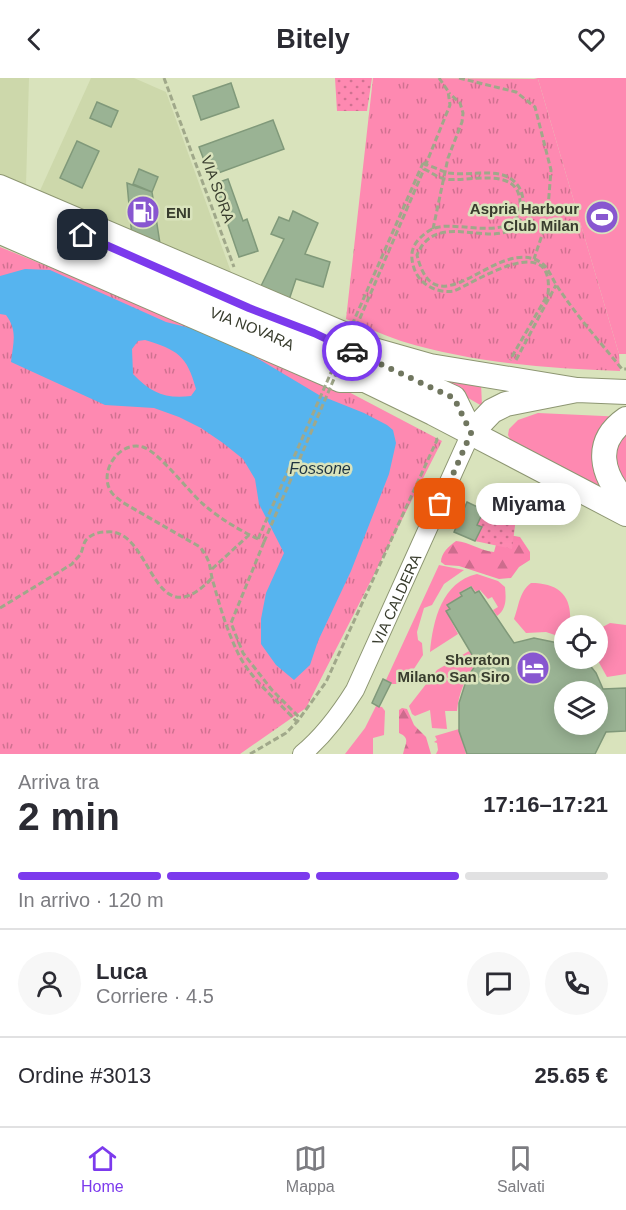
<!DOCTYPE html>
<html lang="it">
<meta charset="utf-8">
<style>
:root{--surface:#fff;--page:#f7f7f7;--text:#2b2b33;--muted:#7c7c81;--line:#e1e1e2;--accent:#7c3aed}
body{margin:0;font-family:Arial,sans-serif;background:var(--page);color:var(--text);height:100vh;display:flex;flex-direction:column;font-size:22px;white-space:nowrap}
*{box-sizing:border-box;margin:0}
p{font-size:20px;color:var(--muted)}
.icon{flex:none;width:33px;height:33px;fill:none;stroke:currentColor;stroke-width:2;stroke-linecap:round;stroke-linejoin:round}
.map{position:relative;height:676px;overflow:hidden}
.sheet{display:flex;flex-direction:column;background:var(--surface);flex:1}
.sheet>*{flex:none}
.fabs{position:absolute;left:554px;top:537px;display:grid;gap:12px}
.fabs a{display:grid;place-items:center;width:54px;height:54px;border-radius:50%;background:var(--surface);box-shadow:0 3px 15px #0003;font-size:30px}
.pin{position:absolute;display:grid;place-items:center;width:51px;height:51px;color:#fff;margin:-26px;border-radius:12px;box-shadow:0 3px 9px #0006}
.courier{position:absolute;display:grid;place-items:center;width:60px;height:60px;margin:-30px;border:4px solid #7c3aed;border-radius:50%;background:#fff;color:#222;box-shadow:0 2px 8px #0007}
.bubble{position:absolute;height:42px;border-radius:21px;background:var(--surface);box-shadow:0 3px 15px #0003;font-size:20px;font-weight:700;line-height:42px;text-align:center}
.head em{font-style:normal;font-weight:700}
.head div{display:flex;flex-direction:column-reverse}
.head{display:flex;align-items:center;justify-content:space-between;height:102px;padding:0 18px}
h1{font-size:39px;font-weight:700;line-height:45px}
.bar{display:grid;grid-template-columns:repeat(4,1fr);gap:9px 6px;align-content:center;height:72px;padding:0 18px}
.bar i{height:8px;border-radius:4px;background:var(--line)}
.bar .selected{background:var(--accent)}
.bar p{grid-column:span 4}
.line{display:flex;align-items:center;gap:15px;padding:0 18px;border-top:2px solid var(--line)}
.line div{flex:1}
.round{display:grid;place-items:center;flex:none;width:63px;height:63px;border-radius:32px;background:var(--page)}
header{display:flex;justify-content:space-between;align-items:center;height:78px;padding:0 18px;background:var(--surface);font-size:27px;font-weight:700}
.tabs{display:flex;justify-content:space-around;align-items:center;height:84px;border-top:2px solid var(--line);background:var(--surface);font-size:16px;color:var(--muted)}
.tabs a{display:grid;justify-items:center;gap:3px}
.tabs .selected{color:var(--accent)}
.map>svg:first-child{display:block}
</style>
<header><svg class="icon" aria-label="back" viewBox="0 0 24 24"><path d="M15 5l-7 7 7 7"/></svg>Bitely<svg class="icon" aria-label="heart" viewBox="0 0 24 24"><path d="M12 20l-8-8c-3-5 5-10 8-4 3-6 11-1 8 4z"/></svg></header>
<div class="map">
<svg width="626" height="676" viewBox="0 0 626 676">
<defs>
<pattern id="forest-firs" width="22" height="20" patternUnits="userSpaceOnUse" patternTransform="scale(1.5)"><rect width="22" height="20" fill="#fc82ad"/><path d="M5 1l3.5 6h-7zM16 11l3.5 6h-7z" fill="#cd6c8d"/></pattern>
<pattern id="park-tufts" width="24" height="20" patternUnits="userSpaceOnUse" patternTransform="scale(1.5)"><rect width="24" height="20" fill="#fe89b1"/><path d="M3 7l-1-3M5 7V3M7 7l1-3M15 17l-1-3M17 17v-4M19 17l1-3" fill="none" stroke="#cf7190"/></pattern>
<pattern id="garden-dots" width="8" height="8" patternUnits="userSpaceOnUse" patternTransform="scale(1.5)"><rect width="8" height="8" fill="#fe89b1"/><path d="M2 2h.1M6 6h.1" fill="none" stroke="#cf7190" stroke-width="1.8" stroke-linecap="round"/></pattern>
</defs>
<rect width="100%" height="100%" fill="#d9e3bc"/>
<path fill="#cdd8ab" d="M0 0H29L26 108 0 96Z
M91 0H134L166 14 235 205 38 117Z"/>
<path fill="#fe89b1" d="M534 0H626V276H619L538 1Z
M445 298 481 305 482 328 442 305Z
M538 335 625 339 616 346 606 416 512 365 508 357 509 351 518 342Z
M626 353V409L613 389 617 363Z
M439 487 464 492 444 506 432 527 424 530 417 554 418 562 422 565 423 577 408 600 401 606H391L386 602Z
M477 496 498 503 505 509C506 520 507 531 497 538L493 532 498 529 492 519 488 521 480 512 476 514 471 508 459 515 461 518 447 527 449 531 446 533 458 556 430 574C433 542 442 504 477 496Z
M531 505C558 505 572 517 570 544L576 547 564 548V560L546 554 526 555 514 541C519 528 519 514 531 505Z
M610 545 626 547V596L607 599 597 581V552Z
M469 573 477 585C465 600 459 614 457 633H445L447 651 432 650 430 632 415 638 412 636 409 628 437 592Z
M376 628 382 629 385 633 384 657 373 660V676H345L365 650Z
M459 651 466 676H436L438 672 437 665 434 664 437 662 435 658Z"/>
<path fill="url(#forest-firs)" d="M509 457 520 459 530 474V482L519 489 511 500 499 501 459 488 445 487 441 484C441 475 449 468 456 463 470 464 480 473 494 474L497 463Z
M402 630 407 631 414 647 426 659 431 676H403C405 666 411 660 399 655V632Z"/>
<path fill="url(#park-tufts)" d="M373 0 538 1 619 276 620 293C546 290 473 285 401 263 383 257 364 248 346 241Z
M0 169 324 301 442 363 306 630 240 676H0Z"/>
<path fill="url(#garden-dots)" d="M335 0H372L367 33H337Z
M484 432 516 440 512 471 475 463 482 449 477 447Z"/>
<path fill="#56b4ef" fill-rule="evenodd" d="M25 191 50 192 166 244 190 250 237 268 319 317 364 335 387 347 393 352 396 365 389 396 351 493 318 563 310 587 294 602 276 587 261 566V541L266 515 284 475 259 426 255 401 243 381 223 365 201 350 179 339 154 330 105 327 11 284C13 265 18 253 6 237L0 236V198ZM145 262C177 272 187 277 196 311L191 318C165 321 151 315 133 296L132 271 138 263Z"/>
<path fill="#9ab394" stroke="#80997a" stroke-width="1.5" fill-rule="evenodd" d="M231 5 239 29 201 42 193 18Z
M97 24 118 33 111 49 90 40Z
M273 42 284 71 210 98 199 69Z
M77 63 99 73 82 110 60 100Z
M139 91 158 99 152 114 133 106Z
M228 101 243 143 247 141 258 173 239 179 214 106Z
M127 105 152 114 161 172 132 159Z
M293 133 318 145 305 176 330 184 323 209 296 201 289 222 260 210 284 161 271 156 279 139 289 143Z
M467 424 484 432 477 447 482 449 475 463 454 454Z
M471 509 475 515 479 513 514 565 534 560 558 565 564 568V580H584L596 595 603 611 626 610V653L606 654 595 676H467L459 653V625L467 600 477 585 446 533 450 531 447 527 462 518 460 515ZM564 614H597V646H564Z
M383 601 391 605 379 629 372 625Z"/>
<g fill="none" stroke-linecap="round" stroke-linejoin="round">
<g stroke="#8d9672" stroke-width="20">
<g id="minor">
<path d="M0 106 351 256"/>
<path d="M0 157 340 305H366"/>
<path id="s1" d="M302 676C324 658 340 636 355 612L471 355"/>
</g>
</g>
<g stroke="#8d9672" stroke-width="26">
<g id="major">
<path d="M0 120 249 230 314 255 430 288 577 312"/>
<path id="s2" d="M0 143 216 235 266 254 433 335 626 436"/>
<path d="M382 287 454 320 471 355"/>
<path d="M626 341C593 364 601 397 626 423"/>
<path d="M471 355 492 333 506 326 577 312 626 314"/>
</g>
</g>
<path stroke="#a0a88a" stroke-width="3" stroke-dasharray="6 3" stroke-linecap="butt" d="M164 0 234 189
M439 0 448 13 450 27 424 91C431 94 438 100 445 101 467 105 517 87 520 123 523 166 462 144 439 149 432 150 425 155 420 160 414 166 411 173 412 181 414 203 433 216 454 213 479 202 555 152 548 216L510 282
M459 0 516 14 535 29 551 92 547 142 534 181
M423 85C431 88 441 93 449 95 473 99 508 85 521 113 523 119 525 129 523 136 506 183 438 125 417 177 435 252 491 166 534 181 538 182 543 186 545 188 550 194 553 202 557 208 576 237 600 264 622 291H626
M433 151 448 80 462 44 463 35 460 25 449 15
M516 282 556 207
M258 461C239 452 219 440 203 426 188 413 159 374 143 369 119 362 97 395 112 415 114 418 119 421 122 424L200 469C213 486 208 488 214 507 220 529 227 552 237 573 249 600 277 622 297 644
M264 464 231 545 243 575 272 612 300 640
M212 491 249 457
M0 530 72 486C75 482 79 479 81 475 83 471 83 466 86 462 91 456 99 454 106 454 153 448 151 564 212 500
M250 676 286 655 297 644 326 604 437 362 436 358"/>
<use href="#minor" stroke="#fff" stroke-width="18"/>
<use href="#major" stroke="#fff" stroke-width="24"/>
<path stroke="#a0a88a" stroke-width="3" stroke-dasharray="6 3" stroke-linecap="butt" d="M258 461 423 85
M264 464 424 91"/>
</g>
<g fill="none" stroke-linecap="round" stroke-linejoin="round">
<path stroke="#70765f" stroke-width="6" stroke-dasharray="0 10.8" d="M352 273 454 320 471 355 440 426"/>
<path stroke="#7c3aed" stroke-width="8" d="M83 157 249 230 314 255 352 273"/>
</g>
<defs>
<g id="fuel-disc" transform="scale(1.725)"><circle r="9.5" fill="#8857d0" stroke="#d9e3bc"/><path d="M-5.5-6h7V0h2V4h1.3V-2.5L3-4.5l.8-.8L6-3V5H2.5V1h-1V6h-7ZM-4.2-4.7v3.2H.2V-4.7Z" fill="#fff"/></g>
<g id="stadium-disc" transform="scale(1.725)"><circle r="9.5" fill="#8857d0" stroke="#d9e3bc"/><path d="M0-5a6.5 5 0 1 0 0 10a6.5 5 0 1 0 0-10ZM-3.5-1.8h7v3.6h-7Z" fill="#fff"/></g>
<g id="hotel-disc" transform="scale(1.725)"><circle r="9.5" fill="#8857d0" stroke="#d9e3bc"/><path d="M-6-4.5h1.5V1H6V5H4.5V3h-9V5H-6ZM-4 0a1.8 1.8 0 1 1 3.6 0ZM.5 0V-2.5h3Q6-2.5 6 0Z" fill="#fff"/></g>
</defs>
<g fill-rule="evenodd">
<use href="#fuel-disc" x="143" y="134"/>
<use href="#stadium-disc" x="602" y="139"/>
<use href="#hotel-disc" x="533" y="590"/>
</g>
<g text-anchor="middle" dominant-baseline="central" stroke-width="5" stroke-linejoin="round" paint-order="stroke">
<g font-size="15" fill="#383c2d" stroke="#d9e3bc">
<text transform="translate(218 111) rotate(70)">VIA SORA</text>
<text stroke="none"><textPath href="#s2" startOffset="274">VIA NOVARA</textPath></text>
<text stroke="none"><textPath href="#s1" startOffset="183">VIA CALDERA</textPath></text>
</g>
<g font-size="15" font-weight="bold" fill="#383c2d" stroke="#d9e3bc" text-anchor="end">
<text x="579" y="130">Aspria Harbour<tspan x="579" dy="17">Club Milan</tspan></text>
<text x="166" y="134" text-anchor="start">ENI</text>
<text x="510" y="581">Sheraton<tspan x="510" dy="17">Milano San Siro</tspan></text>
</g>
<g font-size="16" font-style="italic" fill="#1f3442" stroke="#d9e3bc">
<text x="320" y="390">Fossone</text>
</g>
</g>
</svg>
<div class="fabs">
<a><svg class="icon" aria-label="locate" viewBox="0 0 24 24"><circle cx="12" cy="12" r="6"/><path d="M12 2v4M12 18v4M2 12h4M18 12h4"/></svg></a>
<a><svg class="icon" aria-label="layers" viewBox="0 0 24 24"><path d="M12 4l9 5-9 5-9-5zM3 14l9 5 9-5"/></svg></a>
</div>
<div class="pin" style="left:440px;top:426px;background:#ea580c"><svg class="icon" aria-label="bag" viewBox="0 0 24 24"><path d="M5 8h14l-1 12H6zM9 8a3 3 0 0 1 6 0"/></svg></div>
<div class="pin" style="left:83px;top:157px;background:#1f2937"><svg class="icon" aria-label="home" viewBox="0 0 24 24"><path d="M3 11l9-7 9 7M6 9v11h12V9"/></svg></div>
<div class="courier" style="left:352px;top:273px"><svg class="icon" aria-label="car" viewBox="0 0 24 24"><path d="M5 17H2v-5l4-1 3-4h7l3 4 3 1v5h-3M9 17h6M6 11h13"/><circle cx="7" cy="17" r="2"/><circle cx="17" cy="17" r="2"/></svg></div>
<div class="bubble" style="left:476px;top:405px;width:105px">Miyama</div>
</div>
<section class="sheet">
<div class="head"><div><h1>2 min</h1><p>Arriva tra</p></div><em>17:16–17:21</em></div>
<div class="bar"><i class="selected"></i><i class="selected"></i><i class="selected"></i><i></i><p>In arrivo · 120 m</p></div>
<div class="line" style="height:108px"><a class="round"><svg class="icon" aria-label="person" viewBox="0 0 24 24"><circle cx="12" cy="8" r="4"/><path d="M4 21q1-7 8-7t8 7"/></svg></a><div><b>Luca</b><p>Corriere · 4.5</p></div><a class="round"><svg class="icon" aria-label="chat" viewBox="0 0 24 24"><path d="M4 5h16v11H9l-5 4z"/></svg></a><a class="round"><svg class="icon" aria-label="phone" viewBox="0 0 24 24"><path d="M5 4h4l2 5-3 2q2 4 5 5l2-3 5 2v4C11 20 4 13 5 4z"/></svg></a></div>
<div class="line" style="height:78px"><div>Ordine #3013</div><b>25.65 €</b></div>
</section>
<nav class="tabs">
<a class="selected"><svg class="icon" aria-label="home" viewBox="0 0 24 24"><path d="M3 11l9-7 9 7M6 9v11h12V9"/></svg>Home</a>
<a><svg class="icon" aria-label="map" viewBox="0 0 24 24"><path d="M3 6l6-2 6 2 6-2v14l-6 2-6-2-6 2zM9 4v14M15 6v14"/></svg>Mappa</a>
<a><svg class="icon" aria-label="saved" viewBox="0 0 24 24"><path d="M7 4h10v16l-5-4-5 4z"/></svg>Salvati</a>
</nav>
